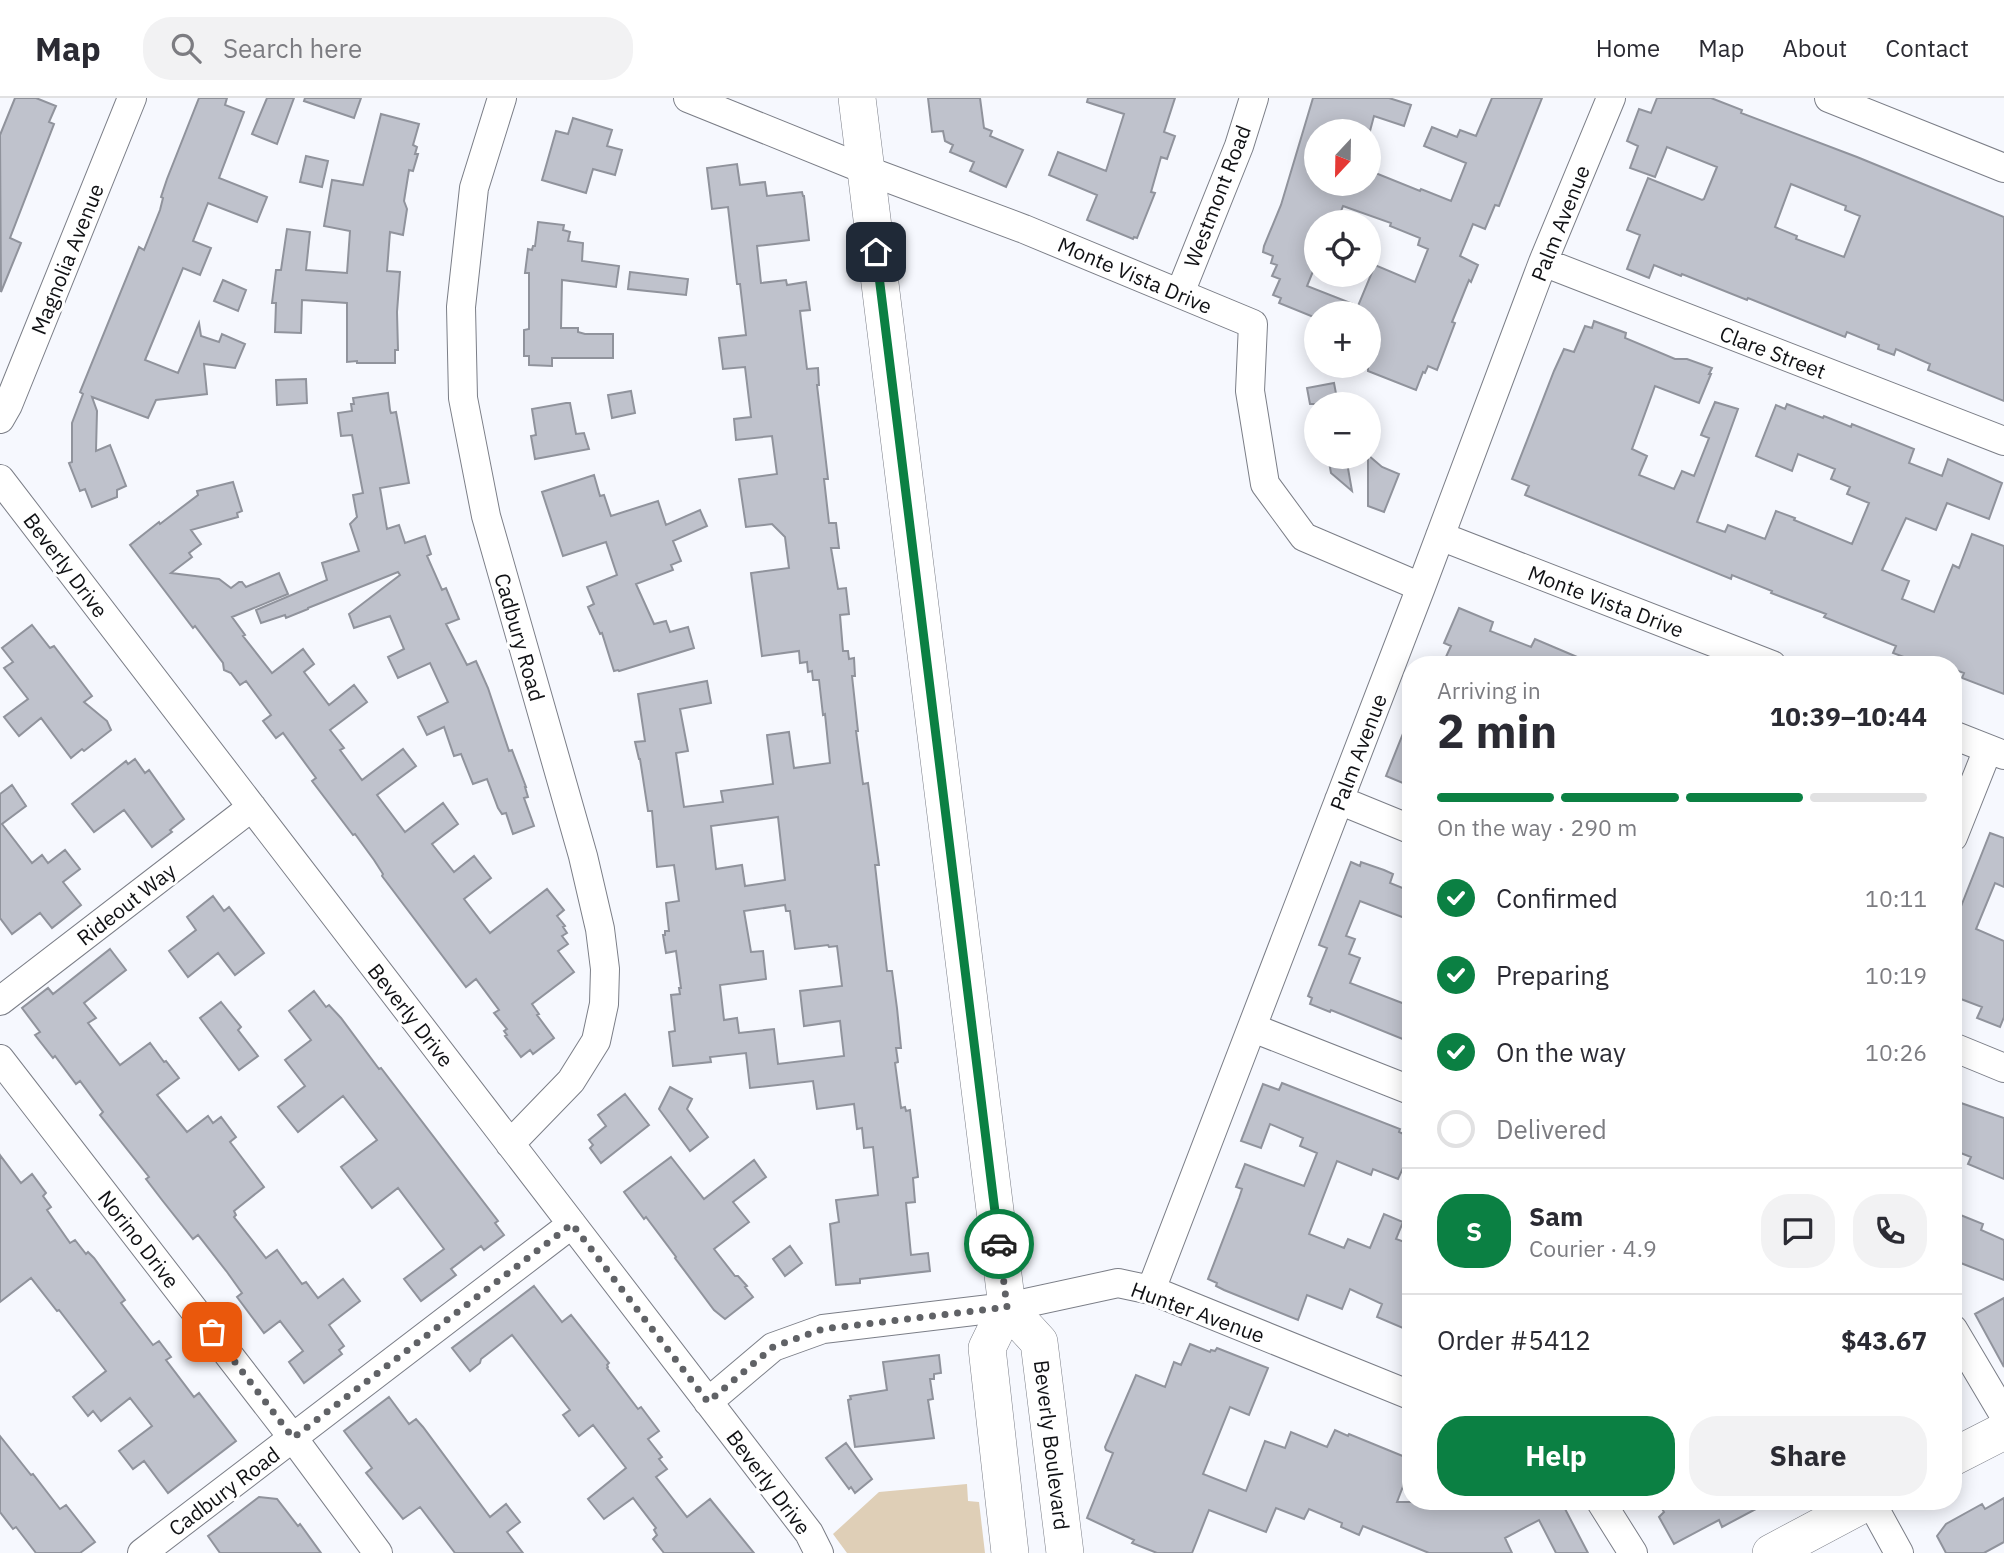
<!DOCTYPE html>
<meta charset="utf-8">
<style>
:root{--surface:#fff;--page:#f2f2f3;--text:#2b2b33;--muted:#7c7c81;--line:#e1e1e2;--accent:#0b8043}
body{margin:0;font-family:"IBM Plex Sans",sans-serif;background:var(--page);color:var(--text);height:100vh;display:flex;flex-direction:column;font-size:26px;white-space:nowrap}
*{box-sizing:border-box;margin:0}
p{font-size:23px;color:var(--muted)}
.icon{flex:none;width:38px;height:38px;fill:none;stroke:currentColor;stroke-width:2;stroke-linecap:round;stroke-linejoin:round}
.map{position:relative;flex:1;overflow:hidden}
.panel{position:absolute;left:1402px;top:558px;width:560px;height:854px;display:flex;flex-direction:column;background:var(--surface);border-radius:28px;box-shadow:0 4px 18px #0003}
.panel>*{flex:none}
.needle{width:46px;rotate:202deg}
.tools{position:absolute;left:1304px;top:21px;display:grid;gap:14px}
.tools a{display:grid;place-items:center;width:77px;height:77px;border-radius:50%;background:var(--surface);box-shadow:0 4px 18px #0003;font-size:35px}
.pin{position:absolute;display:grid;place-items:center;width:60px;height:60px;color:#fff;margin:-30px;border-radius:14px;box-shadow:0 4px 10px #0006}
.courier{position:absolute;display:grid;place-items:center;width:70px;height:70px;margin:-35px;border:5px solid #0b8043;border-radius:50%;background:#fff;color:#222;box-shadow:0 2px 9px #0007}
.head em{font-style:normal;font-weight:700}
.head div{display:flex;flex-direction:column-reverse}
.head{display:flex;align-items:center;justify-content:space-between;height:119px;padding:0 35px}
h1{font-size:46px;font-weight:700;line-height:52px}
.bar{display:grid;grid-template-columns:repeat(4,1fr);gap:10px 7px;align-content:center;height:84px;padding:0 35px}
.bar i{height:9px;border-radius:5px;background:var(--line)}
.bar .on{background:var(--accent)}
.bar p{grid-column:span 4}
.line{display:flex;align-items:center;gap:18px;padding:0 35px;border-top:2px solid var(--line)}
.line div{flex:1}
.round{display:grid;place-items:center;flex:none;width:74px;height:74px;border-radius:28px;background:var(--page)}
ol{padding:0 35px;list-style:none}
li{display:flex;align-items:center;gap:21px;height:77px}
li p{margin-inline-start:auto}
li .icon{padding:7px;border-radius:50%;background:var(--accent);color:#fff;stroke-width:4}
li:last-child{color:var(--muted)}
li i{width:38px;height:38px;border:4px solid var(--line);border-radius:50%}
.button{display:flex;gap:14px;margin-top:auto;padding:14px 35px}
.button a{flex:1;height:80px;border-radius:28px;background:var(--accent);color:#fff;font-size:28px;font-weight:700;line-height:80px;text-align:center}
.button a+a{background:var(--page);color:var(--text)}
header{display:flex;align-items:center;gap:42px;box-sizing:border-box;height:98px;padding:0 35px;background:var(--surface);border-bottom:2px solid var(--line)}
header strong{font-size:33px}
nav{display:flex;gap:38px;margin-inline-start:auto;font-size:24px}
.search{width:490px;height:63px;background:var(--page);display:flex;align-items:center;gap:18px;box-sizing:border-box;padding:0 24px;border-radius:28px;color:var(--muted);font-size:26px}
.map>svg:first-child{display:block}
</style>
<header>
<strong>Map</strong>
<div class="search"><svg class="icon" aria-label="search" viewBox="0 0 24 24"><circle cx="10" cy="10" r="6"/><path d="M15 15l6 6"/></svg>Search here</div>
<nav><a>Home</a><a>Map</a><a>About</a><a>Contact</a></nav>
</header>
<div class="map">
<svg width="2004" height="1455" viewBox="0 0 2004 1455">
<rect width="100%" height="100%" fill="#f6f8fe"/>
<path fill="#dfcfb7" d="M967 1386 968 1403 979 1404 985 1455H847L833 1436 879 1394Z"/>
<path fill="#bfc2cc" stroke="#90939c" stroke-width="2" fill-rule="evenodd" d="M15 0H36L56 8 49 24 54 26 10 140 21 145 1 194 0 37Z
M199 0H227L225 7 244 14 219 80 267 99 257 124 208 105 193 143 211 150 200 177 183 170 145 262 178 275 199 225 201 238 219 244 222 236 245 246 235 270 204 266 207 296 156 302 148 320 92 299 97 313 96 353 110 347 126 388 117 392V399L92 409 85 391 80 393 69 365 72 364V325L83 296 80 294 139 149 144 152 160 112 163 100 161 99 167 81Z
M267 0H294L277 46 252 36Z
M305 0H361L354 20 304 3Z
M928 0H980L984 30 992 33 990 38 1023 52 1006 89 970 73 974 64 950 54 953 47 945 43 943 33 932 34Z
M1088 0H1175L1164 34 1175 38 1167 61 1161 59 1151 94 1155 95 1137 140 1134 139 1133 141 1087 122 1097 97 1049 77 1058 54 1106 73 1124 16 1087 4Z
M1313 0H1389L1411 7 1404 28 1374 18 1370 33H1316V86H1368V72L1420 93 1421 91 1451 103 1466 65 1424 48 1432 29 1457 39 1460 32 1476 38 1492 0H1542L1499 108 1495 107 1485 131 1473 126 1460 158 1478 167 1471 184 1469 182 1452 224 1455 225 1437 272 1428 268 1425 275 1423 274 1416 292 1368 273V215H1316V220L1279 205 1281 200 1273 197 1280 181 1272 178 1277 167 1271 165 1273 158 1263 154 1264 148 1281 107ZM1343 108 1391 125 1390 128 1420 140 1418 147 1428 151 1415 184 1375 167 1358 208 1307 188 1316 166V124H1337Z
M1657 0H1711L1742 12 1741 15 1857 59 2004 119V303L1928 272 1930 266 1896 251 1894 257 1878 251 1879 247 1847 234 1845 239 1748 200 1747 202 1682 176 1681 178 1654 167 1649 180 1627 171 1640 137 1627 132 1648 80 1702 102 1704 101 1717 69 1667 49 1655 79 1630 70 1638 48 1627 43 1639 11 1651 15ZM1791 86 1846 108 1845 112 1860 118 1844 159 1796 141 1797 138 1775 129Z
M381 16 419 26 413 47 417 49 415 56H418L413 73 409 72 404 103 407 111 403 137 390 134 387 173 400 174 397 214 398 252H395V265H357V263L347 264V205L302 202 301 235 275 234 276 205H272L276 172H281L287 131 310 134 306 172 347 175 350 133 324 128 332 82 363 87Z
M573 20 612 32 607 48 622 52 615 77 593 71 586 95 542 82 556 33 568 36Z
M306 58 328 63 322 89 300 84Z
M737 66 740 87 765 84 767 98 802 94 803 98H804L809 142 757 148 761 185 786 182 787 187 806 184 810 212 800 213 807 271 818 270 819 287H817L828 381H824L829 425H836L839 450H831L838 491 846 490 849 516 840 517 843 553H848L849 561 854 560 855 578H852L858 633H856L863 686 868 685 879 767H875L887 873H892L897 910 901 950H896L898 964 895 965 901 1010 905 1009 906 1013 910 1012 918 1079 913 1080 915 1104 906 1105 911 1157 928 1155 930 1173 860 1181V1185L836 1187 830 1126 839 1124 836 1102 878 1097 873 1049 864 1050 862 1030 857 1031 854 1006 817 1011 813 983 750 990 746 955 710 959 711 964 673 968 669 934 675 933 671 897 680 896 679 890H681L676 853 666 855 663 837H665V833H669L666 805 679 803 674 767 657 769 652 713H648L640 661H639L635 644 645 643 638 596 707 583 711 605 680 611 688 653 676 655 684 709 723 704 721 693 773 686 767 637 789 634 794 670 830 665 825 616 823 617 819 582H813L812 573 808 574 807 564 800 565 799 553 762 558 751 475 789 470 785 439 772 426 746 429 739 381 777 376 772 338 736 342 734 321 751 319 745 269 723 271 719 240 746 237 740 186H737L728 109 712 111 707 70ZM778 719 785 782 745 788 742 767 716 771 711 728ZM785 807 786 813H790L795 851 828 847 829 849 837 848 842 888 800 893 804 928 840 923 844 958 778 966 774 931 739 935 737 920 724 922 720 887 766 881 763 853 751 854 744 813Z
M538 124 564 127 563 132 570 134 568 143 583 145 582 163 619 168 616 189 562 182 561 230H578V234L585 236H613V260H552V268L529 267V258H524V232L529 231V175H525L528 151 532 152 533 148H535Z
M630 174 688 181 686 197 628 191Z
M223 182 246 192 238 213 214 203Z
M1594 223 1626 235 1625 240 1675 261H1687L1712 270 1709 276H1711L1699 305 1655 288 1632 351 1647 358 1639 377 1674 391 1682 373 1694 378 1709 340 1701 337 1715 304 1738 311 1697 424 1725 434 1728 427 1765 441 1776 413 1795 420 1794 422 1852 446 1869 405 1847 396 1850 389 1831 381 1835 371 1798 356 1792 373 1756 358 1776 307 1785 311 1787 306 1823 320 1824 318 1851 329 1852 326 1914 351 1909 365 1942 378 1948 361 2002 385 1989 421 1947 405 1936 432 1906 420 1882 472 1909 483 1902 501 1934 514 1953 467 1959 470 1972 436 2004 448V596L1962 580 1964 575 1953 571V567H1925L1893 555 1896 548 1824 519 1826 516 1771 495 1772 493 1732 477 1731 481 1525 397 1529 388 1512 381 1554 273 1564 251 1574 254 1585 228 1592 230Z
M306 281 307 305 277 307 276 282Z
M1334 285 1338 306H1310L1307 290Z
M631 293 635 315 612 320 608 297Z
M388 295 390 312 391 315 396 314 409 385 380 390 387 431 399 427 405 445 425 438 431 456 427 458 442 492 446 490 459 521 446 526 467 567 476 563 488 590 509 653 512 652 526 689H525L528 699 524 700 534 728 513 736 506 715 502 716 498 710 487 681 473 686 461 656 454 658 444 629 427 637 418 619 448 604 430 565 398 580 388 559 404 551 390 518 354 530 349 516 400 477 398 474 308 510V511L286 520 285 517 261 525 256 512 327 482 322 465 359 453 350 426 357 419 353 397 363 395 352 337 341 338 338 315 352 313 351 306H354L353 300Z
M566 305H570L576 336 584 335 589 351 535 361 531 338 536 337 532 311Z
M1368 357 1382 369 1399 376 1384 414 1368 408Z
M1328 359H1346L1352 393 1331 375Z
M594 377 600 398 604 397 611 418 658 403 666 427 700 412 707 428 673 443 681 463 671 467 673 472 636 486 654 526 666 523 670 534 688 529 694 550 619 573 618 572 614 573 602 535 600 536 588 509 594 506 587 489 617 477 606 444 563 458 542 394Z
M233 384 242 413 237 415 238 419 191 432 201 446 189 455 192 459 171 475 219 481 231 490 239 484H242L246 489 279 475 288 496 232 519 245 537 243 538 272 575 303 551 314 566 304 574 329 607 354 587 367 604 330 632 344 650 340 652 362 682 403 651 416 668 377 697 405 734 443 705 458 726 432 746 454 774 474 758 491 780 464 801 490 835 547 791 564 812 557 818 565 828 563 829 567 835 562 838 568 846 558 853 574 874 532 906 539 916 537 917 554 940 533 956 530 952 521 959 505 938 507 937 504 933 507 931 494 915 499 912 476 881 466 889 382 778 383 776 374 762 355 736 353 737 312 683 316 680 283 635 276 640 263 623 271 617 246 583 240 587 231 575 224 572 223 565 195 528 193 530 130 447 159 424 160 426 198 397 197 393Z
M1459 510 1493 524 1490 533 1531 549 1535 541 1596 567H1460L1445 561 1451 548 1444 545Z
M32 527 50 550 54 548 92 598 84 604 107 623 111 632 84 653 82 651 71 660 41 620 19 638 4 619 28 601 4 570 13 564 2 550Z
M1410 618V688L1386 678Z
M135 661 145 675 149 672 184 721 170 732 172 734 152 749 124 712 94 734 72 706 126 663 128 666Z
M12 687 26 708 2 726 32 765 42 757 48 765 65 752 80 771 63 784 81 807 52 830 40 815 12 836 0 820V696Z
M1990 735 2004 740V789L1995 785 1976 831 2004 843V919L2000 929 1977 920 1982 909 1953 898V840L1959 823 1956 821Z
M1351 764 1360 768 1361 764 1384 772 1393 776 1390 785 1410 793V822L1360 803 1346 838 1355 841 1349 856 1360 860 1350 885 1410 908V944L1331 912 1330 914 1310 906 1312 900 1308 898 1327 850 1319 847Z
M213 798 224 813 229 809 264 855 235 877 218 855 188 879 169 853 196 832 187 819Z
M110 851 126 872 84 905 96 920 88 925 120 967 150 945 164 964 166 963 179 980 157 997 187 1034 208 1018 213 1025 221 1019 236 1039 230 1044 264 1089 234 1113 236 1117 234 1119 266 1160 277 1152 302 1186 306 1184 318 1200 343 1181 360 1203 329 1227 344 1248 339 1252 342 1256 304 1285 289 1264 303 1253 280 1223 264 1235 237 1199 242 1195 227 1174 198 1137 193 1141 162 1102 146 1081 149 1079 100 1017 103 1014 80 983 76 986 55 958 53 960 35 937 40 934 22 910 48 890 53 896Z
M314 893 326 909 329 907 341 920 379 971 381 970 498 1123 495 1125 504 1137 484 1152 481 1148 451 1171 456 1177 421 1203 404 1181 444 1151 398 1090 372 1110 341 1069 377 1042 343 998 298 1034 278 1009 305 988 285 962 311 942 289 913Z
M221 904 241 929 238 932 258 958 239 972 200 920Z
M1282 985 1400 1031 1399 1034 1410 1039V1073L1403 1070 1398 1081 1373 1071 1371 1077 1337 1063 1309 1136 1344 1150 1348 1141 1370 1150 1384 1116 1403 1124 1396 1141 1410 1146V1233L1377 1219 1382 1206 1350 1191 1342 1211 1307 1197 1298 1222 1224 1192 1216 1188 1217 1185 1208 1181 1239 1100 1242 1091 1236 1089 1245 1066 1304 1088 1317 1055 1300 1048 1303 1040 1270 1026 1261 1050 1241 1043 1263 986 1279 992Z
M670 989 692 1001 687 1011 708 1039 690 1053 659 1011Z
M625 996 649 1027 601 1065 590 1050 593 1047 589 1042 606 1028 598 1017Z
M1961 1005 2004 1020V1081L1968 1066 1971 1059 1953 1052V1007L1959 1010Z
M0 1057 21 1085 32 1076 46 1095 43 1098 51 1109 47 1112 70 1145 75 1142 86 1156 88 1154 94 1160 125 1202 121 1205 153 1247 159 1243 171 1259 166 1262 194 1299 199 1295 236 1343 168 1395 144 1363 133 1371 119 1353 152 1328 130 1300 101 1323 93 1313 88 1318 73 1299 106 1273 59 1212 57 1213 31 1180 0 1204Z
M671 1059 704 1101 754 1062 766 1079 733 1104 749 1124 714 1151 735 1178H738L747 1188 745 1189 753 1199 725 1221 714 1212 675 1160 676 1159 646 1119 644 1121 624 1094Z
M1953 1114 1983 1126 1981 1132 2004 1142V1182L1953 1162Z
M790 1148 802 1165 785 1178 773 1161Z
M534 1188 562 1224 571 1217 609 1265 607 1267 608 1269 607 1270 638 1311 641 1309 659 1333 648 1341 662 1359 659 1361 667 1371 656 1379 687 1419 710 1401 754 1455H664L653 1441 657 1437 654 1432 656 1430 633 1400 604 1421 588 1401 626 1370 593 1327 579 1338 563 1317 570 1312 512 1237 481 1261 480 1265 470 1273 452 1250Z
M2004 1200V1269L1975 1216Z
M1190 1246 1210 1254 1211 1252 1215 1253 1217 1250 1268 1270 1249 1317 1230 1309 1203 1376 1246 1393 1265 1343 1285 1350 1291 1334 1327 1349 1335 1332 1348 1338 1349 1336 1410 1361V1370L1397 1404H1573L1564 1409 1588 1455H1556L1539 1422 1505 1440 1512 1455H1429L1363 1428 1359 1437 1341 1429 1342 1425 1309 1411 1304 1421 1276 1410 1266 1434 1209 1412 1192 1455H1157L1132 1445 1134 1442 1087 1420 1113 1355 1106 1352 1105 1349 1136 1277 1165 1289 1174 1264 1181 1267Z
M939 1257 941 1275 934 1276V1281H930L933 1301 928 1302 934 1340 855 1349 848 1302 851 1301 850 1298 887 1292 883 1264Z
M389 1299 409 1326 416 1321 423 1329 490 1419 506 1406 520 1424 507 1434 523 1455H455L420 1409 403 1421 366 1375 372 1370 344 1333Z
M0 1338 31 1377 33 1376 60 1411 66 1407 95 1444 80 1455H36L16 1429 13 1431 0 1414Z
M846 1345 872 1381 855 1395 851 1389 849 1391 826 1360Z
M259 1399 277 1401 298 1428 300 1426 321 1455H220L208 1438Z
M2004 1400V1444L1984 1455H1946L1937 1438 1946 1426 1982 1406 1985 1411Z
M1658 1404H1769L1722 1429 1719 1422 1674 1446 1659 1419 1664 1414Z"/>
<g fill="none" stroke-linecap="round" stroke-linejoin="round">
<g stroke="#7b7e87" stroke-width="30">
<path id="minor" d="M502 0 474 90 461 209 463 300 486 418 583 758 600 831 605 871 604 906 596 943 571 983 510 1046
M688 0 866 72 1024 131 1253 226 1250 293 1265 386 1304 439 1421 489
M1829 0 2004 70
M1543 164 2004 343
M1180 195 1239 48 1254 0
M0 321 8 307 132 0
M0 381 809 1435 819 1455
M1440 438 1772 567
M1953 637 2004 657
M1339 702 1410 731
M1953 739 1988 651
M0 903 252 709
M1253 930 1410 992
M1953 949 2004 970
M0 961 293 1340 378 1455
M1151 1192 1421 489 1543 164 1611 0
M1953 1231 2004 1317
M708 1304 773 1249 823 1231 1007 1209 1118 1185 1151 1192 1410 1297
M1601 1404 1633 1455
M1871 1404 1899 1455
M142 1455 572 1126"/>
</g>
<g stroke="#7b7e87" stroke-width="38">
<path id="major" d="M857 0 1007 1209 987 1250 1010 1455
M1007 1209 1039 1244 1065 1455
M1953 1359 2004 1333
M1771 1455 1867 1404"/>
</g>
<use href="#minor" stroke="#fff" stroke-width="28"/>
<use href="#major" stroke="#fff" stroke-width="37"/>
</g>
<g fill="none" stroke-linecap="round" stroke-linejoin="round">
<path stroke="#606266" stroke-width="7" stroke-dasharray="0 12.6" d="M212 1234 293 1340 572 1126 708 1304 773 1249 823 1231 1007 1209 999 1146"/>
<path stroke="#0b8043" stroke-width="9" d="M876 154 999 1146"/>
</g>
<g text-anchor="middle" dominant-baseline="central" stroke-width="6" stroke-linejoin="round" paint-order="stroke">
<g font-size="21" fill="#101114" stroke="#fff">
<text transform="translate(1217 98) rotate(-69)">Westmont Road</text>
<text transform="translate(1560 125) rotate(-68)">Palm Avenue</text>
<text transform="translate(67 161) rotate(-68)">Magnolia Avenue</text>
<text transform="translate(1135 177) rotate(23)">Monte Vista Drive</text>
<text transform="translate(1773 254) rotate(21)">Clare Street</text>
<text transform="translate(66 467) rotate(53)">Beverly Drive</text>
<text transform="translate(1606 503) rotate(21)">Monte Vista Drive</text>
<text transform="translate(520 539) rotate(74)">Cadbury Road</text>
<text transform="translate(1358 654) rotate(-69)">Palm Avenue</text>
<text transform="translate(126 806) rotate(-38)">Rideout Way</text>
<text transform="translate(411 917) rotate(52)">Beverly Drive</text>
<text transform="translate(139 1141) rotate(52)">Norino Drive</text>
<text transform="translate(1198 1214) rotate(20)">Hunter Avenue</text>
<text transform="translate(1052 1347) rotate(83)">Beverly Boulevard</text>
<text transform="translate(769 1384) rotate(53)">Beverly Drive</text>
<text transform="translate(224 1393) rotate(-37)">Cadbury Road</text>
</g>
</g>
</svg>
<div class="tools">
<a><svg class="needle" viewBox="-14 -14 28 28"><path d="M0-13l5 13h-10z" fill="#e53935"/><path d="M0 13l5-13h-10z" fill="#7c7c81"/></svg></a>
<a><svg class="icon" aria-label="locate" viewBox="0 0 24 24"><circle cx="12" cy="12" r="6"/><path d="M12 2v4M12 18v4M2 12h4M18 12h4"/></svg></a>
<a>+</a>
<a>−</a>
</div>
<div class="pin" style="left:212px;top:1234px;background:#ea580c"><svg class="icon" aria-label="bag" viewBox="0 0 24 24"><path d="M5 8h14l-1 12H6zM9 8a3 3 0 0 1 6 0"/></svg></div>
<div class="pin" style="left:876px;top:154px;background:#1f2937"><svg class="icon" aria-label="home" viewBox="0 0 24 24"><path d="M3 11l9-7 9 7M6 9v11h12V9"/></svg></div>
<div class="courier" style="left:999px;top:1146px"><svg class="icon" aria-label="car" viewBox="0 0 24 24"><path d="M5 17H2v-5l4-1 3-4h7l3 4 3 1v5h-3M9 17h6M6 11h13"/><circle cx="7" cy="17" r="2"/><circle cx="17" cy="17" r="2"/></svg></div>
<section class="panel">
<div class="head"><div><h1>2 min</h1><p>Arriving in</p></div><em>10:39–10:44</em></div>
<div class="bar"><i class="on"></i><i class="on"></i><i class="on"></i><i></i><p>On the way · 290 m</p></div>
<ol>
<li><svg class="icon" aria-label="check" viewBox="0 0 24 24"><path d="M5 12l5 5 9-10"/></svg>Confirmed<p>10:11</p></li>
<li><svg class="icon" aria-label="check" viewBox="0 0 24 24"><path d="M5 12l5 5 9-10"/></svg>Preparing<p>10:19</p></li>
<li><svg class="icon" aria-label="check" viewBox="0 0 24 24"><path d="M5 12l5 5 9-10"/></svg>On the way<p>10:26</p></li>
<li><i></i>Delivered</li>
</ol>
<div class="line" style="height:126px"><b class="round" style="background:var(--accent);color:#fff">S</b><div><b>Sam</b><p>Courier · 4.9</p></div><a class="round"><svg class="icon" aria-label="chat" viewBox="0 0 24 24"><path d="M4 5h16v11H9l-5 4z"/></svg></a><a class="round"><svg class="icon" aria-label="phone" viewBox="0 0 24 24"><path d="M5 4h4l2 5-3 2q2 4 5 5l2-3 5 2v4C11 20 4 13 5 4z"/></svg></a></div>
<div class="line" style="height:91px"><div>Order #5412</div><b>$43.67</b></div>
<div class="button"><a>Help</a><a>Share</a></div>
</section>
</div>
